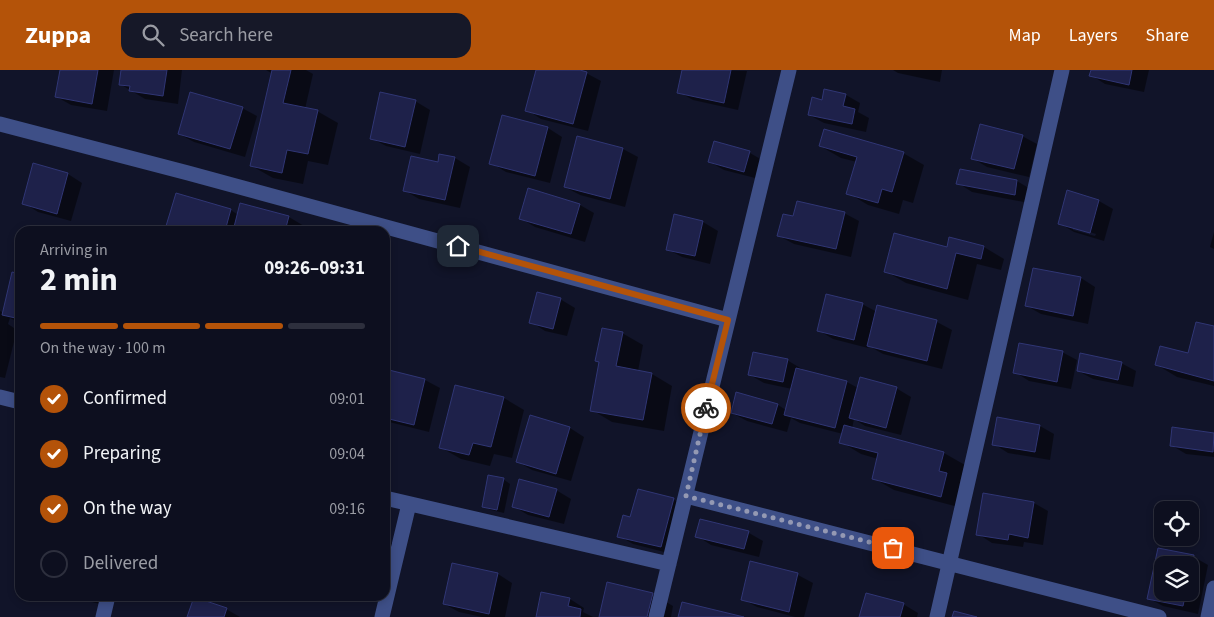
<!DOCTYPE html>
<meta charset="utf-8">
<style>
:root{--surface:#0d0f1f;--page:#161828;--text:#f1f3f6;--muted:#9a9ca4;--line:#2d2f3d;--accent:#b45309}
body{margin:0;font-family:"Source Sans 3",sans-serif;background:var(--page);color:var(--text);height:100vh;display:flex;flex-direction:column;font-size:19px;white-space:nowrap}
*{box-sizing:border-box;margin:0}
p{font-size:16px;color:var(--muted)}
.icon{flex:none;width:28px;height:28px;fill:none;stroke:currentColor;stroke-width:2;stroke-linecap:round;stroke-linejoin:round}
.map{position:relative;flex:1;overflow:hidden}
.side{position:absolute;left:15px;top:156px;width:375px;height:375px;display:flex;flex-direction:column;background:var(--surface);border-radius:15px;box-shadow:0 2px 8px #0003,0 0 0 1px var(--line)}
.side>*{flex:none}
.controls{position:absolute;left:1154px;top:431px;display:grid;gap:10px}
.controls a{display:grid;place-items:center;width:45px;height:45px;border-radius:10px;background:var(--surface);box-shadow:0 2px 8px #0003,0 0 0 1px var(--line);font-size:25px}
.pin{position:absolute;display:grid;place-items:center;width:42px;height:42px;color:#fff;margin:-21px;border-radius:10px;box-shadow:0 2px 8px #0006}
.courier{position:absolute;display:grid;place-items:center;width:50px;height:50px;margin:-25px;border:4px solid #b45309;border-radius:50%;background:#fff;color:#222;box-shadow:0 1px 6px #0007}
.headline em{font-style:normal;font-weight:700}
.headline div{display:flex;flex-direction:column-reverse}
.headline{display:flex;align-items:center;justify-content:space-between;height:85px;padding:0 25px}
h1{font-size:32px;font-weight:700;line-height:38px}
.bar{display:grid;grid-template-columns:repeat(4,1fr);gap:8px 5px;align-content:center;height:60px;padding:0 25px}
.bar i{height:6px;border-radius:4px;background:var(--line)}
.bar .current{background:var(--accent)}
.bar p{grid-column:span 4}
ol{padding:0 25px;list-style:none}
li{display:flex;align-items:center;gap:15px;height:55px}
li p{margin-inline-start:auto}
li .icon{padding:5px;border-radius:50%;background:var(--accent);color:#fff;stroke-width:4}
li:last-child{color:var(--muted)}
li i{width:28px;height:28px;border:2px solid var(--line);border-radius:50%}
header{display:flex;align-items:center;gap:30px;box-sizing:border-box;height:70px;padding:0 25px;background:var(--accent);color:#fff}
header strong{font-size:24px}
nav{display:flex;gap:28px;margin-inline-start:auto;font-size:18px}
.search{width:350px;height:45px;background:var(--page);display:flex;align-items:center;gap:12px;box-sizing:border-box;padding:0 18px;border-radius:15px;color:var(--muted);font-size:19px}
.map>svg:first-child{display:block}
</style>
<header>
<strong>Zuppa</strong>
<div class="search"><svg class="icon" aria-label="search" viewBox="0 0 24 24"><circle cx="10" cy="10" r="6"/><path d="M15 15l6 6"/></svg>Search here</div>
<nav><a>Map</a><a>Layers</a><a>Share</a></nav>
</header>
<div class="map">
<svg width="1214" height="547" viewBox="0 0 1214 547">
<rect width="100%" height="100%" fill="#111429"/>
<path fill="#0007" fill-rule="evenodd" d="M61 0H114L107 41 71 35 57 27Z
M122 0H182L178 34 145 29 120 14Z
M266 0H306L313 4 305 39 317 41 338 53 328 95 308 91 303 114 273 108 252 96 273 4Z
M538 0H575L586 3 601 11 588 61 541 49 527 40Z
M683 0 747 1 738 40 693 30 679 22Z
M893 0H942L940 12 898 3Z
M1092 0H1149L1144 22 1105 14 1091 5Z
M846 25 860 33 858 42 869 48 866 62 824 53 809 45 823 31Z
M415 31 430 40 420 84 386 76 371 68Z
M242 38 257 46 245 87 194 72 179 64Z
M503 46 548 58 562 67 550 113 506 102 491 93Z
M1022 66 1037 74 1029 107 987 97 972 88Z
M578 67 623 79 638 87 625 137 580 125 565 117Z
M715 73 750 83 764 91 759 109 724 100 710 92Z
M820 76 903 83 924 95 913 133 903 130 899 144 868 135 848 123 857 92 841 88Z
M440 85 455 88 470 97 460 138 419 129 404 120 439 93Z
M961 100 1017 111 1032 120 1029 133 972 122 958 113Z
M68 104 82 113 71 151 38 142 24 133Z
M1068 122 1099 131 1113 139 1104 171 1074 162 1059 153ZM1073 157 1096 164 1095 166 1073 160Z
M177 125 231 140 238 145 289 147 309 159V161H179L168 155Z
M580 135 594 143 585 172 535 157 520 148Z
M844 143 859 151 851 187 794 174 779 166 794 147Z
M675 146 703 152 718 161 710 194 682 187 667 179Z
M1214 162V179L1210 177Z
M984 177 1004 189 1001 200 977 194 968 230 906 213 885 201 947 179Z
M20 205V253L10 248 8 254 17 260 5 308 0 307V241L4 243Z
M1081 208 1095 217 1088 254 1041 244 1027 236Z
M560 229 575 238 567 266 545 261 531 252Z
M862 234 877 242 878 237 937 252 952 260 942 299 883 284 869 276 868 278 833 269 818 260Z
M1214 258V316L1177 307 1157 295 1189 284Z
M622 263 643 275 638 301 652 304 672 316 664 361 612 352 592 340Z
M1062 282 1077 290 1071 319 1029 311 1015 302Z
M787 290 802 299V300L847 312 858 318H896L911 327 901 365 865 356 854 349 852 359 944 383 965 395 960 412 968 416 962 438 894 420 873 408 878 389 861 384 841 372 843 364 800 353 791 348 787 362 747 351 732 343 778 335 786 340 792 319 764 313 750 305Z
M1121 293 1136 301 1133 317 1093 309 1078 301Z
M385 300 425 310 440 318 429 362 385 351Z
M456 316 504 328 524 340 512 388 494 384 490 396 461 389 440 377Z
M1040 356 1054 364 1050 390 1008 383 994 374Z
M570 358 584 367 571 411 532 400 518 392Z
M1173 359 1214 364V387L1186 384 1171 375Z
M503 409 510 414 504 443 491 440 483 436Z
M556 420 571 429 564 454 528 445 513 436Z
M984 425 1034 433 1048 441 1043 475 1024 472 1023 477 992 473 978 464Z
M673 429 688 438 676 485 633 474 619 466 631 449Z
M701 450 749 463 763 471 759 487 711 475 697 466Z
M385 469 393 474 385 503Z
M1159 479 1194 487 1208 495 1198 544 1163 536 1148 528ZM1162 495H1190V522H1162Z
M751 493 798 505 813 513 804 547H795L757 537 742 529Z
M453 494 498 504 512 513 505 547H482L459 542 444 534Z
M652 524 673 536 671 547H600Z
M67 526H106L104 535Z
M570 529 584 538 583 542 593 547H537Z
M903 534 918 543 917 547H861Z
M226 539 240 547H189Z"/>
<path fill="#1e214a" stroke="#303675" d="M60 0H98L92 34 55 27Z
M121 0H167L163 26 129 21 130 16 119 15Z
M272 0H291L283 33 318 40 308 84 287 80 282 103 250 96Z
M536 0H580L587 2 573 54 525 41Z
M682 0H731L724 33 677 23Z
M1091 0H1132L1129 15 1089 6Z
M824 19 846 24 843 36 855 39 852 54 808 45 812 27 822 30Z
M190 22 243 37 230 79 178 64Z
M380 22 416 30 405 77 370 69Z
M502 45 548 57 535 106 489 94Z
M980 54 1023 65 1014 99 971 89Z
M824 59 904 82 892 122 882 119 878 133 846 124 857 87 819 76Z
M577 66 623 78 610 129 564 117Z
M714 71 750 81 744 102 708 92Z
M439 84 455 87 445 130 403 121 411 86 438 92Z
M33 93 68 103 57 144 22 134Z
M960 99 1017 110 1015 125 956 114Z
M528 118 580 134 571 164 519 149Z
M1067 120 1099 130 1090 163 1058 154Z
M176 123 231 139 225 161H185L166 156Z
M797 131 845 142 836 179 777 166 783 144 793 146Z
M240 133 289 146 285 161H287H233Z
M674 144 703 151 695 186 666 180Z
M894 163 947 177 949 167 984 176 981 189 956 183 947 219 884 202Z
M1033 198 1081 207 1073 246 1025 236Z
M12 202 20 204V249L2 245Z
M537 222 561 228 553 259 529 253Z
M826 224 863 233 854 270 817 261Z
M877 235 937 250 927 291 867 276Z
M1196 252 1214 256V311L1155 295 1160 276 1188 283Z
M602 258 623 262 616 296 652 303 643 350 590 341 599 292 595 291Z
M1019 273 1063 281 1057 312 1013 303Z
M753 282 788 289 783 312 748 305Z
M1080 283 1122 292 1118 310 1077 301Z
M796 298 847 311 835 358 784 345Z
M385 299 425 309 414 355 385 348Z
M860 307 897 317 886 358 849 348Z
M455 315 504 327 491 377 473 373 469 385 439 378Z
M736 322 778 334 772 354 731 343Z
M530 345 570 357 556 404 516 392Z
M997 347 1040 355 1035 382 992 375Z
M844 355 944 382 939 401 947 403 941 427 872 409 878 383 839 373Z
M1172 357 1214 363 1213 382 1170 376Z
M488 405 504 408 497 440 482 437Z
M519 409 557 419 549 447 512 437Z
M638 419 674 428 661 477 617 467 623 445 630 447Z
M983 423 1034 432 1028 468 1009 464 1008 470 976 465Z
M700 449 749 461 744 479 695 467Z
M1158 478 1194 485 1190 505V495H1162V522H1186L1183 536 1147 529Z
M750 491 798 503 789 542 741 530Z
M452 493 498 503 489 544 443 534Z
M607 512 653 523 647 547H599Z
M541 522 570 528 568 536 581 539 580 547H536Z
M866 523 904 533 900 547H859Z
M194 527 227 538 224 547H187Z
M682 532 744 547H678Z
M954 541 977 547H952Z"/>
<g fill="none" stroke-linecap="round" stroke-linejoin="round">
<path stroke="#3e4f87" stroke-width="15" d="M0 54 188 103 728 250
M0 327 20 332
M686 426 1159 547
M385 428 669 494
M103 547 108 526
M382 547 409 434
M656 547 789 0
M937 547 1062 0
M1208 547 1214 518"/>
</g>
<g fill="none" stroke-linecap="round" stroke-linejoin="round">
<path stroke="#9499b3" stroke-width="5" stroke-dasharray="0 9" d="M706 338 686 426 893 478"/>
<path stroke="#b45309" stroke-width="6" d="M458 176 728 250 706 338"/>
</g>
</svg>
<div class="controls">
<a><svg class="icon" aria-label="locate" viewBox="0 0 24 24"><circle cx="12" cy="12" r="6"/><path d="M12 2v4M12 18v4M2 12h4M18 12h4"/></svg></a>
<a><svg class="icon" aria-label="layers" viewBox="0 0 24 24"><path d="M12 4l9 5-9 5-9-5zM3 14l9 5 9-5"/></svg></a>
</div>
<div class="pin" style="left:893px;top:478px;background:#ea580c"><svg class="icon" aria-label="bag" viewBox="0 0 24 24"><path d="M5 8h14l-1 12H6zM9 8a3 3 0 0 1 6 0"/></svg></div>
<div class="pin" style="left:458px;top:176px;background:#1f2937"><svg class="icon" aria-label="home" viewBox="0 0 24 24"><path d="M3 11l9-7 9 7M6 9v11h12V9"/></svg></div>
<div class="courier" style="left:706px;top:338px"><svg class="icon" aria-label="bike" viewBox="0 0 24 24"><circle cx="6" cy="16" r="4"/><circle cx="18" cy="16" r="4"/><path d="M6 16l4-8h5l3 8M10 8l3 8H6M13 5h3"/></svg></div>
<section class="side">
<div class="headline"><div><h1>2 min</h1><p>Arriving in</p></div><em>09:26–09:31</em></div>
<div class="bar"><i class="current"></i><i class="current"></i><i class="current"></i><i></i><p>On the way · 100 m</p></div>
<ol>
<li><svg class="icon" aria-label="check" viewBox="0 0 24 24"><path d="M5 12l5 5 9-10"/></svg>Confirmed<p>09:01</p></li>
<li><svg class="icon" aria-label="check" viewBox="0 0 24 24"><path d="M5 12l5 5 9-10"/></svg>Preparing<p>09:04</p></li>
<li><svg class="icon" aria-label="check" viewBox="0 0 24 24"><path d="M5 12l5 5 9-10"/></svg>On the way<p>09:16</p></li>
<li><i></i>Delivered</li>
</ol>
</section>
</div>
